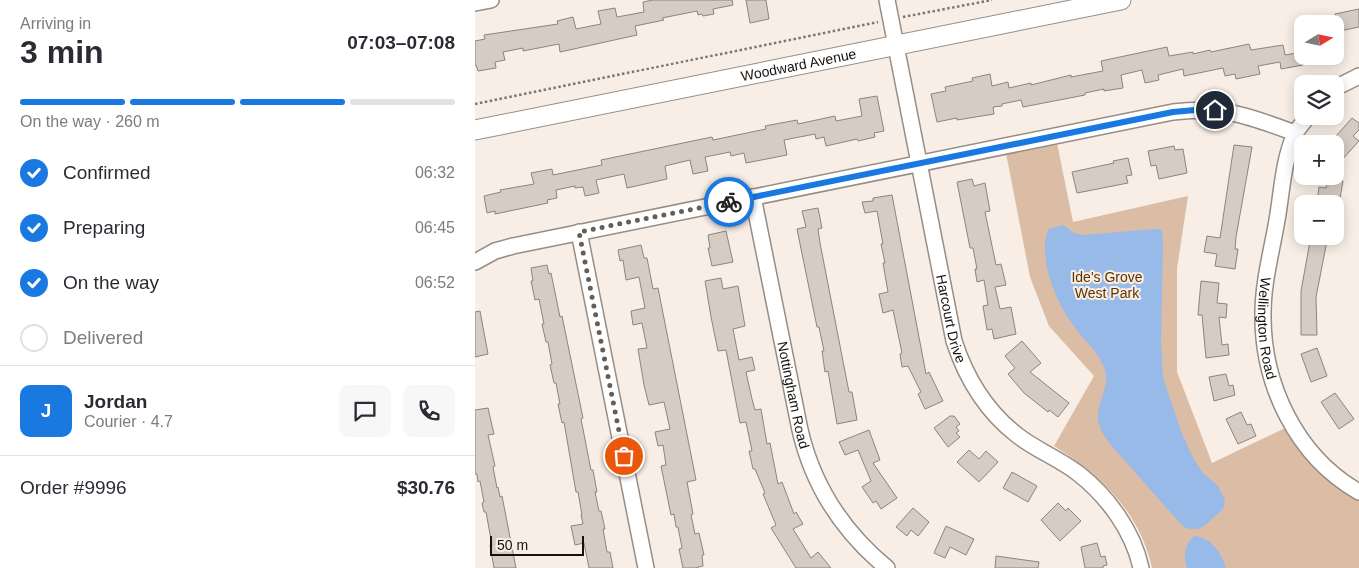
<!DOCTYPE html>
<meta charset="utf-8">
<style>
:root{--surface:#fff;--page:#f7f7f7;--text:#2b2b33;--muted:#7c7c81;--line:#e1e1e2;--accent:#1a78e1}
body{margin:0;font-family:Arial,sans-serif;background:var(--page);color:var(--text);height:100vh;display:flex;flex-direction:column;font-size:19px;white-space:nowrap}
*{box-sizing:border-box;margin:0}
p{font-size:16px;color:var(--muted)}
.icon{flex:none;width:28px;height:28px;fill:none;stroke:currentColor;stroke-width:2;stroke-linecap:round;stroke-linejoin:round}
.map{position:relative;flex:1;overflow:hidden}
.sheet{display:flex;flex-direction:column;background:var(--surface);width:475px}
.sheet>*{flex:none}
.needle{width:32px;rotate:80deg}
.fabs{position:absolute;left:819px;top:15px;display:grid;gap:10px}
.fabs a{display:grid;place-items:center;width:50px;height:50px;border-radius:10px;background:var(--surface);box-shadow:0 2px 12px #0003;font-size:25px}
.scale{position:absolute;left:15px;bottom:12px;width:94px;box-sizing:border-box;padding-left:5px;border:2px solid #16120f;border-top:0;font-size:14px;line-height:18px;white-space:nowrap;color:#16120f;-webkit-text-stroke:4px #f8eee5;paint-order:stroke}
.pin{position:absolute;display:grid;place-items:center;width:42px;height:42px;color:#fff;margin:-21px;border:2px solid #fff;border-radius:50%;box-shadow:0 1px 5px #0007}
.courier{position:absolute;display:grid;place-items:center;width:50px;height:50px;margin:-25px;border:4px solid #1a78e1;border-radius:50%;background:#fff;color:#222;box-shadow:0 1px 6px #0007}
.summary em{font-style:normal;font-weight:800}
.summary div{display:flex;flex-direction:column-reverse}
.summary{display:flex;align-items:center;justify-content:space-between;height:85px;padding:0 20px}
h1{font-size:32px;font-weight:800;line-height:38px}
.bar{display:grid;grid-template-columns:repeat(4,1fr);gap:8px 5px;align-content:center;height:60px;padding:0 20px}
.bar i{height:6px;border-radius:4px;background:var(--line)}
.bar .active{background:var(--accent)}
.bar p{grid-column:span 4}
.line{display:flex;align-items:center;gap:12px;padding:0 20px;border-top:1px solid var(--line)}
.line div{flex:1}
.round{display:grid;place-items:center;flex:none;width:52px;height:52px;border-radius:10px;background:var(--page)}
ol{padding:0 20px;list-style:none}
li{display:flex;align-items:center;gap:15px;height:55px}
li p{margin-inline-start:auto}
li .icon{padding:5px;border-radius:50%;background:var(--accent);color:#fff;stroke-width:4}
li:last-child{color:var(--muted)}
li i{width:28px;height:28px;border:2px solid var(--line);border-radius:50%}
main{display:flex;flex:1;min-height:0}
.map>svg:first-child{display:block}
</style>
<main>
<section class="sheet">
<div class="summary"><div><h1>3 min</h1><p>Arriving in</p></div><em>07:03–07:08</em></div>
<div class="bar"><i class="active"></i><i class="active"></i><i class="active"></i><i></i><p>On the way · 260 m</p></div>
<ol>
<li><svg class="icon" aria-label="check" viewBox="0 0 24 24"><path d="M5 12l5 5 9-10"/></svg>Confirmed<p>06:32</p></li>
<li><svg class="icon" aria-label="check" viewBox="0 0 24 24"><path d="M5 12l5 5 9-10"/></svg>Preparing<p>06:45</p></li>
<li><svg class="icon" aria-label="check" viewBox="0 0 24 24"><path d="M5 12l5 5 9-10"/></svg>On the way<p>06:52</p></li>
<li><i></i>Delivered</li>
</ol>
<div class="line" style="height:90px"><b class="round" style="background:var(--accent);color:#fff">J</b><div><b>Jordan</b><p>Courier · 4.7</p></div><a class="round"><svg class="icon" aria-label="chat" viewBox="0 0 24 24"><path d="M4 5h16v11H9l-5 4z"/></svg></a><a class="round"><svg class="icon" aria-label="phone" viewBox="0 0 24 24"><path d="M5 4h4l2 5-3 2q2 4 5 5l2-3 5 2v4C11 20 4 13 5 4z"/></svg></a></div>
<div class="line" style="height:65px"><div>Order #9996</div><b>$30.76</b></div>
</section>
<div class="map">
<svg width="884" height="568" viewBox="0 0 884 568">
<rect width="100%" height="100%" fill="#f8eee5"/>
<path fill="#dabda4" d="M582 143 598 222 713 196 702 269V372L737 463 810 428C832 459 851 480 884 500V568H677C665 512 625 475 579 446L619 376 574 326 555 277 531 153Z"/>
<path fill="#97bae8" d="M588 225 599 233 608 235 679 229H683L687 231 688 241 686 342 688 378 706 431 718 458 728 473 743 486 750 500 748 509 729 526 723 529H717L711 528 706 524C688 504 670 484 653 464 643 453 630 441 625 427 616 406 639 388 628 365 623 353 613 344 605 334 587 312 576 290 571 262 570 250 568 240 574 229Z
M719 536C737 538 746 552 751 568H712C708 556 710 545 719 536Z"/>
<path fill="#d6ccc3" stroke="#8d847c" d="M178 0H257L258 5 238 9 239 14 228 16 227 14 223 15 222 11 187 18 189 20 160 26 162 35 85 52 84 44 48 51V48L28 52 30 60 20 62 21 68 3 71 1 65H0V41L10 39 9 35 83 24 82 21 98 17 101 29 126 24 123 11 140 8 142 17 169 12 168 2Z
M271 0H291L294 19 275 23Z
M884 9V27L860 32V14Z
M774 44 776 50 808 45 810 55 828 52V65L806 69 805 62 783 66 785 74 761 79 760 74 750 76 748 68 709 76 708 69 683 75 684 80 670 83 667 70 646 75 648 88 629 91V89L610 93V95L548 107 546 100 527 104V106L518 107 519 114 482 120V118L462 122 456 94 471 91 470 87 498 81 497 78 515 74 517 86 533 82 534 88 556 83V85L596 75V77L628 71 626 61 692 47 694 56 718 52V54L735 50 736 52Z
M402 96 409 131 399 133 400 137 383 141 382 139 351 146 349 137 341 139 340 134 309 140 312 155 271 163 269 153 256 156 255 152 230 157 233 171 218 174 215 160 190 166 192 179 152 188 149 174 121 180 124 193 110 196 108 187 100 188V186L81 190 82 198 72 200 73 203 20 214V211L12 213 9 196 26 192 25 190 59 184 56 173 77 169 78 175 127 165 126 160 237 137 238 140 291 129 290 126 322 120 323 124 360 116 361 121 387 116 384 99Z
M877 118 884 123V130L878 136 884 141 865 162 860 158V144H854Z
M759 145 777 147 761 237 760 249H763L760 269 740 266 742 254 729 252 732 236 745 238Z
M699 146 700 150 708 149 712 173 684 179 681 165 676 166 673 151Z
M653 158 657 175 651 176 653 183 602 193 597 172 639 163 638 161Z
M852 178 868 181 864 204 842 203 844 187 851 188Z
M497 179 499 186 510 183 515 211 510 212 521 265 526 264 531 285 520 287 525 309 536 307 541 334 519 339 517 329 512 330 508 306 513 305 509 280 502 282 500 269H502L498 248H495L482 182Z
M417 195 451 374 454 372 468 401 450 409 443 394 446 392 433 366 427 367 425 354 427 353 418 310 408 313 404 294 413 292 408 263H410L406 244H408L402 211 390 213 387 202 398 201V198Z
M343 208 347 228 343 229 345 243 374 392H377L382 420 362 424 353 371 350 372 347 351H349L344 327H342L322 229 331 227 327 211Z
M251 231 258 262 237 266 233 248H235L233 235Z
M836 236H853L841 297 842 335H826V291Z
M166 245 169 258H172L178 289 183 288 221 480 212 482 218 514 216 515 220 534 224 533 229 555H227L228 566 220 568H208L204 549 207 548 203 527H201L199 514 196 515 186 466 191 465 188 445 183 446 180 432 195 429 189 402 174 405 169 385 163 349 172 348 167 323 158 325 156 311 170 308 164 277 151 280 148 260 145 261 143 250Z
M72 265 74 274 76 273 85 317 87 316 108 418 106 419 116 470H118L122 492H120L124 511H126L130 529H128L132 552H135L138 568H114L109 543 100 545 96 526 108 524 106 515H107L103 492H101L89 422 87 423 83 404H85L81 383H79L75 365 77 364 73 342H71L67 324H69L64 299 60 300 56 281H58L56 268Z
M246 278 248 289 263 286 270 326 258 329 264 360 277 357 280 370 271 372 277 399 280 410 286 409 292 444 295 443 303 484 307 482 319 514 321 512 328 524 318 529 336 558 343 552 356 568H321L296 528 301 525 288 494 290 493 280 469H278L274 451H277L271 422 265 423 251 350 243 351 236 317 230 281Z
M726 281 744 283 742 303 752 304 751 318 744 317 747 345 753 344 754 355 731 358 727 315H723Z
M5 311 13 354 0 357V312Z
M547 341 566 363 555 372 594 403 583 417 574 410 573 412 549 393 533 374 540 368 530 356Z
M842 348 852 376 836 382 826 354Z
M751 374 754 386 758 385 760 395 739 401 734 377Z
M860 393 879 419 864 429 846 402Z
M13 408 19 434 13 435 20 466 18 467 22 488 23 487 25 497 27 496 41 568H19L15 545H17L11 512H9L7 503 9 502 5 481 3 482 2 474H0V410Z
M766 412 772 425 776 424 781 436 763 444 751 419Z
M475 416H479L485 424 481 427 484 431 481 433 485 437 473 447 459 428Z
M394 430 405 460 398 463 422 498 406 509 401 501 398 503 387 487 396 481 383 450 370 455 364 442Z
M494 450 504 459 511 451 523 462 504 482 482 462Z
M537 472 562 486 553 502 528 488Z
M583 503 591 511 593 508 606 521 585 541 566 520Z
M438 508 454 522 443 536 436 530 432 536 421 527Z
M471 526 499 539 491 555 475 547 470 558 459 553Z
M622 543 626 557 630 556 632 565 628 566V568H610L606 547Z
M521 556 564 562 563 568H520Z"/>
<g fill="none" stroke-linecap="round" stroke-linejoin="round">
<g stroke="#978d85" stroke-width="18">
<g id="minor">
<path id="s1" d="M412 0 479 341C491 378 511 411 542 435 561 450 585 459 604 474 633 497 658 531 666 568"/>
<path d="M0 3 16 0"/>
<path d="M860 88 884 76"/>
<path id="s2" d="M833 116C829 122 823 128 820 134 808 160 807 192 802 220 797 250 788 282 788 313 787 384 821 456 884 492"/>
<path id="s3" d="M278 197 325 430C338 486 367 531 412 568"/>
<path d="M104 232 171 568"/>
<path d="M0 262 20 251 38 246 698 112C750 106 773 116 820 133"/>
</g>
</g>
<g stroke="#978d85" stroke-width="21">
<g id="major">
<path id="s4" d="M0 130 646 0"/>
</g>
</g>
<path stroke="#7d7671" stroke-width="2.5" stroke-dasharray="2.5 2.5" stroke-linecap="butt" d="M428 17 517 0
M0 104 403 22"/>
<use href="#minor" stroke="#fff" stroke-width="15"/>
<use href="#major" stroke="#fff" stroke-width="19"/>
</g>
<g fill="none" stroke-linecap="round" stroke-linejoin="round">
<path stroke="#655f5a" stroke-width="5" stroke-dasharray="0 9" d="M149 456 104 232 254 202"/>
<path stroke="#1a78e1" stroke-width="6" d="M254 202 698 112 720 110H740"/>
</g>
<g text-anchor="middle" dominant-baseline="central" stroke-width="4" stroke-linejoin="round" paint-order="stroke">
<g font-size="14" fill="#16120f" stroke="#f8eee5">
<text stroke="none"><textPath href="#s4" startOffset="330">Woodward Avenue</textPath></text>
<text stroke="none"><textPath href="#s1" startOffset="325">Harcourt Drive</textPath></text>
<text stroke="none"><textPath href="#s2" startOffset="220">Wellington Road</textPath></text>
<text stroke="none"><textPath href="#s3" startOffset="202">Nottingham Road</textPath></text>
</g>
<g font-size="14" fill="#5d3300" stroke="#f8eee5">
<text x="632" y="277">Ide's Grove<tspan x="632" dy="16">West Park</tspan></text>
</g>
</g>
</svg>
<div class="fabs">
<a><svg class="needle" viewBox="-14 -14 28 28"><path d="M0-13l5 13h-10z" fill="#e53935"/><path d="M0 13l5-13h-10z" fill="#7c7c81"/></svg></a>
<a><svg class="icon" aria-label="layers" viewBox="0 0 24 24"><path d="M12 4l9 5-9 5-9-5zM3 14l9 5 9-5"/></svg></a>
<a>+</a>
<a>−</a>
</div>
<div class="scale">50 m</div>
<div class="pin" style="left:149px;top:456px;background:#ea580c"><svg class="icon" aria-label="bag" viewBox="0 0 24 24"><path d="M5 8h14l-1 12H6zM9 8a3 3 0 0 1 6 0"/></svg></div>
<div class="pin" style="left:740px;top:110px;background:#1f2937"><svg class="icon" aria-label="home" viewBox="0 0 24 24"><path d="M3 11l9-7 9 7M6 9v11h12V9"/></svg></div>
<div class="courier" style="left:254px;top:202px"><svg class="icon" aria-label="bike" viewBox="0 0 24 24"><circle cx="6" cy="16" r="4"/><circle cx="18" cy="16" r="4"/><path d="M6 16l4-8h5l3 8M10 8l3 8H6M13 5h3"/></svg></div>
</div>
</main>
